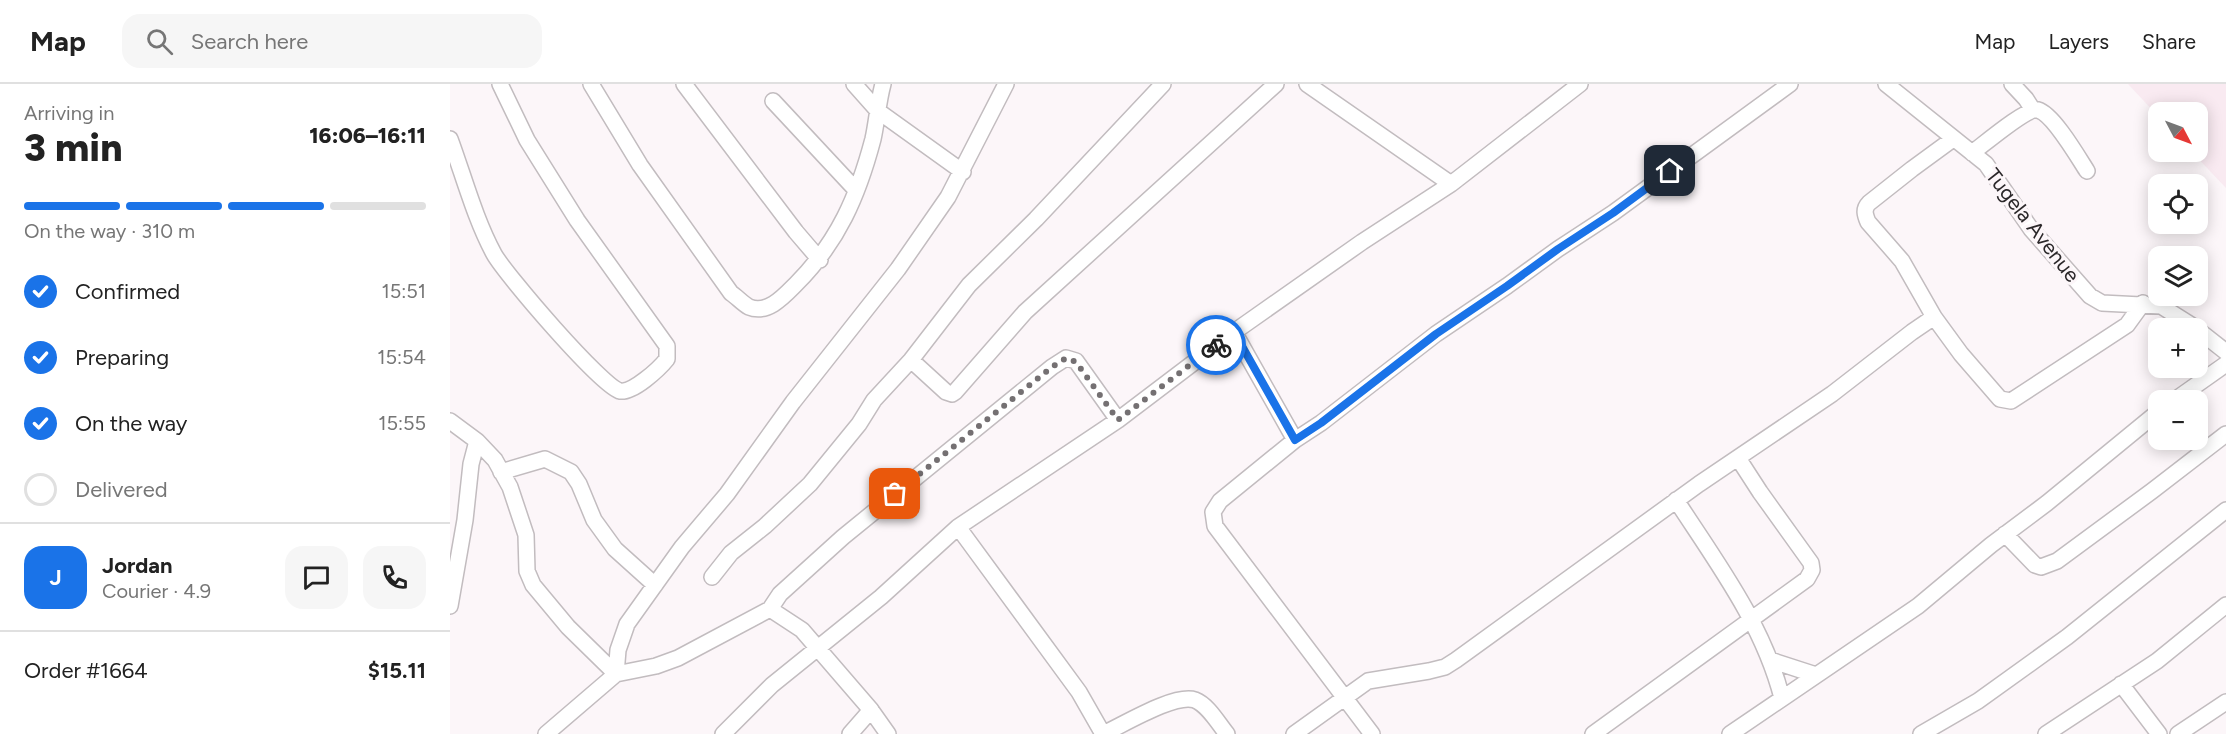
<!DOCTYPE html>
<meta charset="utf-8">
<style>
:root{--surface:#fff;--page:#f6f6f6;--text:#222;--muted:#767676;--line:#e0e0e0;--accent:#1a73e8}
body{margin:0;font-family:Figtree,sans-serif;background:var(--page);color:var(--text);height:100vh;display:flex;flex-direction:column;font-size:22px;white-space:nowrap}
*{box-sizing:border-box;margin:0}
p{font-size:20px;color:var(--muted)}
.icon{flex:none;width:33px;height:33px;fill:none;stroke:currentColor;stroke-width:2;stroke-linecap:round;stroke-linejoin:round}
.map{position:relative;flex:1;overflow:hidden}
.drawer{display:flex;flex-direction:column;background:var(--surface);width:450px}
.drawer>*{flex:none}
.needle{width:39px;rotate:131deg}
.controls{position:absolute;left:1698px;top:18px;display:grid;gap:12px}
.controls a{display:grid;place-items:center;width:60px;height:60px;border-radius:12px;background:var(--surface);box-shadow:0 3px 15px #0003;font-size:30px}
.pin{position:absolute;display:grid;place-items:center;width:51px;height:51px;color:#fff;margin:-26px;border-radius:12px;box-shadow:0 3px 9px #0006}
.courier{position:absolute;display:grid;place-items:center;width:60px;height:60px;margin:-30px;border:4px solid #1a73e8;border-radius:50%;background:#fff;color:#222;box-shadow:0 2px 8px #0007}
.head em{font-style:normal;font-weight:800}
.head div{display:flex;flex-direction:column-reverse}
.head{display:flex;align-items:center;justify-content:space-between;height:102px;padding:0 24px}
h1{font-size:39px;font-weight:800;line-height:45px}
.bar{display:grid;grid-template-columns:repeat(4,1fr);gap:9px 6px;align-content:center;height:72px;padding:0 24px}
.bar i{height:8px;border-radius:4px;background:var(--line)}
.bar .selected{background:var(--accent)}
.bar p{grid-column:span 4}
.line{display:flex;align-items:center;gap:15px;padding:0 24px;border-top:2px solid var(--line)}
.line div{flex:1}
.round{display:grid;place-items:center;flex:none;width:63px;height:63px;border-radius:18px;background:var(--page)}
ol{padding:0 24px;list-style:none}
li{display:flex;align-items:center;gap:18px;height:66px}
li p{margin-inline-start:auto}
li .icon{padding:6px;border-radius:50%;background:var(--accent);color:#fff;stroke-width:4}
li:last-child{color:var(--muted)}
li i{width:33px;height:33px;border:3px solid var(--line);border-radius:50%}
header{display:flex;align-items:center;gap:36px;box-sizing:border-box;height:84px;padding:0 30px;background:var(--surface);border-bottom:2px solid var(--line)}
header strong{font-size:28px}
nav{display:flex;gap:33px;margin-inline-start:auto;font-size:21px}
.search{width:420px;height:54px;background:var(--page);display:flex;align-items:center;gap:15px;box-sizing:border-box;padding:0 21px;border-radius:18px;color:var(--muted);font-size:22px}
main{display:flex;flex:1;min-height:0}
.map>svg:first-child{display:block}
</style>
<header>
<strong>Map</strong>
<div class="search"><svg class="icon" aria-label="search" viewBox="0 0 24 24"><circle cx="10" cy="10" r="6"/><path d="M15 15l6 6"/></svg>Search here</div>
<nav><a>Map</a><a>Layers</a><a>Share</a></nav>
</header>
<main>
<section class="drawer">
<div class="head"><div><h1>3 min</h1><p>Arriving in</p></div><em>16:06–16:11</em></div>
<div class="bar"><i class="selected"></i><i class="selected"></i><i class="selected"></i><i></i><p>On the way · 310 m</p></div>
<ol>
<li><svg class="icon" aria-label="check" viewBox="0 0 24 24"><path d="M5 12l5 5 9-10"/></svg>Confirmed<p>15:51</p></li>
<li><svg class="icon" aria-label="check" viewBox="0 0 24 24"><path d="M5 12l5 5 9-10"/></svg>Preparing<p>15:54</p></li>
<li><svg class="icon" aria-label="check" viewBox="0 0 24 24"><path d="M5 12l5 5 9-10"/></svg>On the way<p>15:55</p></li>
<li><i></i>Delivered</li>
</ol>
<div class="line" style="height:108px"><b class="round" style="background:var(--accent);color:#fff">J</b><div><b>Jordan</b><p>Courier · 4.9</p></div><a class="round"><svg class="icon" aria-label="chat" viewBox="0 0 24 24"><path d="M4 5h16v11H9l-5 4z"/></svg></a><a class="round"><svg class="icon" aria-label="phone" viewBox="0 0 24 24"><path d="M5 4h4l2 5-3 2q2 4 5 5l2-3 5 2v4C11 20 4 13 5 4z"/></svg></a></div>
<div class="line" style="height:78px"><div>Order #1664</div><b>$15.11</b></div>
</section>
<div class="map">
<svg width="1776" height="650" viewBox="0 0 1776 650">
<rect width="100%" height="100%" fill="#fcf6f9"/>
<path fill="#f9eaf1" d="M1678 0H1776V104L1742 68H1748V28H1708V32Z"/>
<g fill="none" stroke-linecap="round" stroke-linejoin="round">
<g stroke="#c2bcbf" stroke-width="18">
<path id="street" d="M141 0 190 81 281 209C287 213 293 220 299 223 318 231 335 211 346 200 388 158 408 112 423 55 427 37 428 18 433 0
M234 0 346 148 370 176
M404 0 428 27 513 88
M1436 0 1536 80 1581 145 1640 212 1652 219 1711 222 1746 244
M1562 0 1576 15 1583 26
M323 17 406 106
M0 55C14 93 25 135 44 170 55 190 152 303 170 307 183 309 209 285 217 275V262L127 136 77 56 50 0
M1503 55 1462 85 1419 119C1413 125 1415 131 1418 138L1452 177 1484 233 1511 270 1550 315 1561 317 1677 241 1693 219
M1522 69C1533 61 1576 24 1588 26 1603 30 1628 73 1637 87
M1001 100 1130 0
M1748 246 1776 268
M784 248 845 356
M461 276 496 308 502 310 505 308 575 228 826 0
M1725 316 1776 280
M0 337 27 357 45 376 60 403 76 451 77 487 83 501 118 543 166 590
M51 388 95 375 121 388 129 400 144 436 165 465 205 501
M1226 416C1267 479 1313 540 1332 614
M508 443 629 608 653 650
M1555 450 1585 481 1591 483 1607 477 1702 407 1776 350
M262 493 281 469 315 442 360 400 409 340 424 316 461 276 519 201 586 135 713 0
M0 522 15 436 21 380 27 357
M320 525 352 546 421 626 438 650
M1320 576 1366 591
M166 590 168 566 177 540 232 463 277 410 343 318 448 185 498 113 556 0
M1671 600 1709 650
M96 650 166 590 206 582 228 574 320 525 330 510 393 453 602 283 616 274 626 277 668 336
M273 650 322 601 431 513 508 443 668 336 784 248 912 158 1001 100 857 0
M400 650 421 626
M653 650C673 641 725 609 745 616 758 621 768 639 777 650
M844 650 918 597 979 587 995 583 1006 576 1249 400 1382 310 1462 248 1484 233
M922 650 765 442 763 428 770 417 845 356 871 339 986 250 1057 202 1108 165 1163 129 1340 0
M1143 650 1357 495 1362 486 1361 479 1310 408 1288 374
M1280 650 1468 522 1541 461 1597 419 1708 328
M1471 650 1528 617 1617 553 1776 426
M1596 650 1707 577 1776 521
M1728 650 1776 618"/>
</g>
<use href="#street" stroke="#fff" stroke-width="15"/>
</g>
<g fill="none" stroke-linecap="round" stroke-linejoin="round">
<path stroke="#747072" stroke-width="6" stroke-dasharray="0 10.8" d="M445 410 602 283 616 274 626 278 668 336 766 261"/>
<path stroke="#1a73e8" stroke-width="8" d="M766 261 784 248 845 356 871 339 986 250 1057 202 1108 165 1163 129 1220 87"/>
</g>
<g text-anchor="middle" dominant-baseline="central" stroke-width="6" stroke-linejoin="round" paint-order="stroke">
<g font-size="21" fill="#2b282a" stroke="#fcf6f9">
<text transform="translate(1583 141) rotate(52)">Tugela Avenue</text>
</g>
</g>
</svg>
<div class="controls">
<a><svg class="needle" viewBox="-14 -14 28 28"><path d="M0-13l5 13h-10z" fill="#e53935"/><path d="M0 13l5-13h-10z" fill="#767676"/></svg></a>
<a><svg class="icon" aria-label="locate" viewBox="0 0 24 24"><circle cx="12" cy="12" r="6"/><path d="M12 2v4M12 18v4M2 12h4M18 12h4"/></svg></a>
<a><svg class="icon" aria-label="layers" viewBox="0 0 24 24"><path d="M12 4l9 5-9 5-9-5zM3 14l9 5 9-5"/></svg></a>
<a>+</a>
<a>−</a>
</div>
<div class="pin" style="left:445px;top:410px;background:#ea580c"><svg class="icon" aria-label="bag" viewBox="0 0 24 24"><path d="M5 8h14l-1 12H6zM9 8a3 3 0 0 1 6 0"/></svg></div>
<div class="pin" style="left:1220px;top:87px;background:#1f2937"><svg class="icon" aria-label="home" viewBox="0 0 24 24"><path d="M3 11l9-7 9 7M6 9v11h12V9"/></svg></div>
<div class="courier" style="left:766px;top:261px"><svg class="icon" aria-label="bike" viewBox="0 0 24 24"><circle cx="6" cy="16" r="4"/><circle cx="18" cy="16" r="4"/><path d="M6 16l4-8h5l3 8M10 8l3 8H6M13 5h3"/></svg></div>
</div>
</main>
